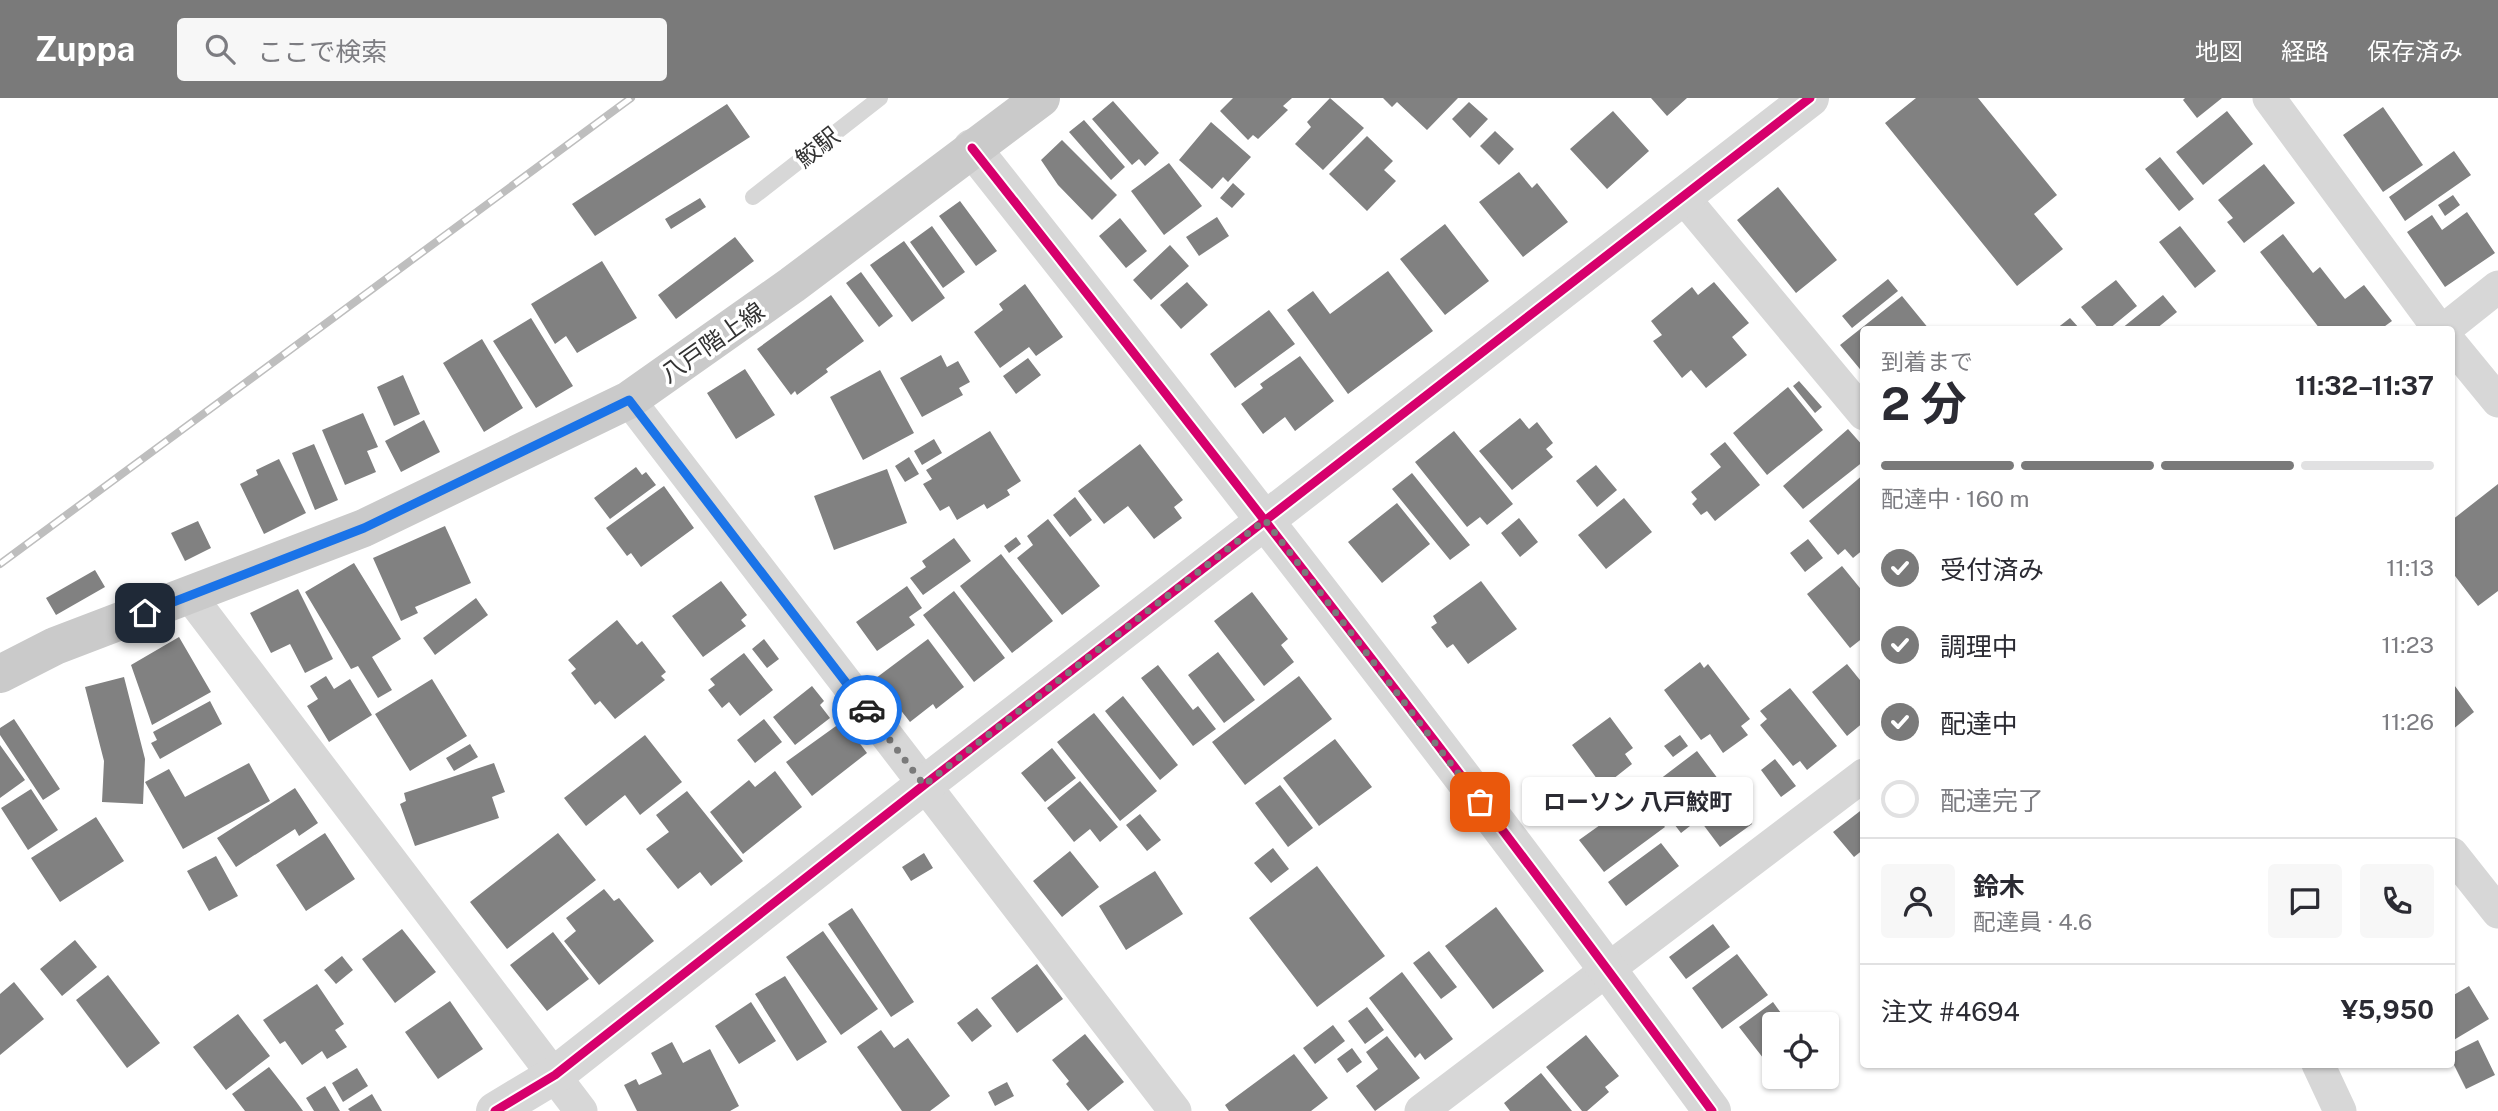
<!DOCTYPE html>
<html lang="ja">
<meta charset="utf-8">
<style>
:root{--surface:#fff;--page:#f7f7f7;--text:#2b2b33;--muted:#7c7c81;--line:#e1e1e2;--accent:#7a7a7a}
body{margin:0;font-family:"Public Sans","Noto Sans JP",sans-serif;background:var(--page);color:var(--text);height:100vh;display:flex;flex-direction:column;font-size:26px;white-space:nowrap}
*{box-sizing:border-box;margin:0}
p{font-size:23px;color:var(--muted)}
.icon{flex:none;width:38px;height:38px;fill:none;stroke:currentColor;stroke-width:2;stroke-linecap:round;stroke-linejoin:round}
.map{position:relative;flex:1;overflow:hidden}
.drawer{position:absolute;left:1860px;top:228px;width:595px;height:742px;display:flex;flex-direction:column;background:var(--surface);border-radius:7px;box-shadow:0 2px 5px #0004}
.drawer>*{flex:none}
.controls{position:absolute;left:1762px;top:914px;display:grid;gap:14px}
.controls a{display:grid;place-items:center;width:77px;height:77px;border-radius:7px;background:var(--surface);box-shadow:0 2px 5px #0004;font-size:35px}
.pin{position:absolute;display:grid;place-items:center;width:60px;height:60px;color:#fff;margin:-30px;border-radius:14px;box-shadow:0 4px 10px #0006}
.courier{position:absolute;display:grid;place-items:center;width:70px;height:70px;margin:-35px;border:5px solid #1a73e8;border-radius:50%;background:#fff;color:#222;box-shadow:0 2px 9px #0007}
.bubble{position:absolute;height:49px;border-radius:7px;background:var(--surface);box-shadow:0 2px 5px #0004;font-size:23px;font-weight:700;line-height:49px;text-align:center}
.summary em{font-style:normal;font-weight:700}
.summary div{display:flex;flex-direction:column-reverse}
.summary{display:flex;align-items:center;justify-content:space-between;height:119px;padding:0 21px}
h1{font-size:46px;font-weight:700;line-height:52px}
.bar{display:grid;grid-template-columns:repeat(4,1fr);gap:10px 7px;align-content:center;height:84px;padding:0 21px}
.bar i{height:9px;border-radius:5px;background:var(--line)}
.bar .current{background:var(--accent)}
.bar p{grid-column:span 4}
.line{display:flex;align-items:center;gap:18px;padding:0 21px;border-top:2px solid var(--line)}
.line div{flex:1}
.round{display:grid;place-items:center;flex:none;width:74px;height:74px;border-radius:7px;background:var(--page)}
ol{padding:0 21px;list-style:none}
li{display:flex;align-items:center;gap:21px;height:77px}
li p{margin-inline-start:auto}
li .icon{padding:7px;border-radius:50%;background:var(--accent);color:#fff;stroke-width:4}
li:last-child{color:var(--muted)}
li i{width:38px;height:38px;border:4px solid var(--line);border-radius:50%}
header{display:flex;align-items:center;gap:42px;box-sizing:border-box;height:98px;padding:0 35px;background:var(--accent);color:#fff}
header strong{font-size:33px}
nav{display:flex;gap:38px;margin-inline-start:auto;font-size:24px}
.search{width:490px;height:63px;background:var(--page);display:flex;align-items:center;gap:18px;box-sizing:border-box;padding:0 24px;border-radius:7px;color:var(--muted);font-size:26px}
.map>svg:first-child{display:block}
</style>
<header>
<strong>Zuppa</strong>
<div class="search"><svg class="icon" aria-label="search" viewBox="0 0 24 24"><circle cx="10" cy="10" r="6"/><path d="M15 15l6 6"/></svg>ここで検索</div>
<nav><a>地図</a><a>経路</a><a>保存済み</a></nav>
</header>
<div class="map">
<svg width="2498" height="1013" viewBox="0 0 2498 1013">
<rect width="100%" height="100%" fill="#fff"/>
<path fill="#818181" d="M1233 0H1292L1283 8 1288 12 1258 41 1253 37 1248 42 1220 13Z
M1330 0 1364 30 1323 72 1295 46 1311 29 1307 24Z
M1383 0H1458L1427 32 1397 4 1392 9Z
M1651 0H1687L1667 18Z
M1916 0H1978L2057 97 2034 116 2063 151 2017 188 1885 25Z
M2185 0H2222L2197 20 2183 2Z
M1113 3 1159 55 1145 68 1139 61 1132 67 1092 21Z
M1469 4 1488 21 1470 40 1452 21Z
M727 6 750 39 595 138 572 106Z
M2383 9 2423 67 2383 94 2343 37Z
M1613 13 1649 53 1607 91 1570 51Z
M2227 13 2253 46 2203 87 2176 54Z
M1084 22 1125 69 1111 82 1069 34Z
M1211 24 1251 59 1228 84 1223 79 1212 91 1179 62Z
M1495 33 1514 51 1499 67 1480 48Z
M1367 38 1393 63 1384 72 1396 83 1367 113 1329 76Z
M1062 42 1117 97 1092 122 1058 87 1041 62Z
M2454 53 2471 77 2405 123 2389 99Z
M2160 59 2194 101 2179 113 2145 71Z
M1169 65 1202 108 1164 137 1131 93Z
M2264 66 2295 105 2244 145 2227 124 2233 120 2218 102Z
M1519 74 1532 90 1537 85 1568 124 1523 159 1479 104Z
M1233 85 1245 96 1232 110 1220 100Z
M1778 89 1837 162 1796 195 1737 122Z
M2453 97 2460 107 2445 118 2438 107Z
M700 100 706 109 671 131 665 121Z
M960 103 997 153 976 168 939 118Z
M2467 114 2495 155 2445 189 2407 134 2432 117 2442 132Z
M1217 119 1229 138 1199 158 1186 139Z
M1120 120 1147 153 1126 170 1099 138Z
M1445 126 1489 183 1445 217 1400 161Z
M932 128 965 174 943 190 910 144Z
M2180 128 2216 173 2195 190 2159 144Z
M2283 136 2313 175 2320 169 2345 201 2364 187 2392 223 2381 231H2320L2260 154Z
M735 139 754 163 676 221 658 197Z
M904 143 945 200 912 224 870 167Z
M1170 147 1189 168 1151 202 1133 182Z
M602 163 637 220 577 255 566 238 555 246 531 206Z
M1388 173 1433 233 1348 296 1287 212 1313 193 1330 216Z
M861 174 893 218 879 229 846 185Z
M1888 181 1898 193 1852 230 1842 218Z
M2116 182 2137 208 2109 231H2099L2081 209Z
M1187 184 1208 207 1181 231 1160 207Z
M1714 184 1749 225 1732 239 1747 257 1706 290 1691 272 1682 280 1653 243 1662 237 1651 223 1692 189 1698 197Z
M1025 186 1063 239 1036 258 1029 249 1000 270 974 234 1003 212 999 206Z
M831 197 864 243 826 271 828 274 797 297 795 293 791 297 757 251Z
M2163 197 2177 214 2156 231H2121Z
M1902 198 1929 231H1864V276L1840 247Z
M1269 212 1295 246 1235 290 1210 256Z
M531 220 573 288 536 310 493 243Z
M2070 220 2080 231H2056Z
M482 241 523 310 484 334 443 265Z
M941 257 947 269 958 263 970 284 959 290 963 297 922 319 900 280Z
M1300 258 1334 303 1295 333 1285 319 1263 336 1241 306 1263 290 1260 286Z
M1028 260 1041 277 1016 296 1003 278Z
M745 271 775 317 736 341 707 295Z
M880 272 914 335 863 362 830 299Z
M403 277 420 316 394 328 377 289Z
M1799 283 1822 309 1815 315 1793 288Z
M1788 289 1823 332 1767 377 1733 335Z
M363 315 378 349 367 353 376 374 345 387 322 332Z
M1520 320 1529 331 1537 324 1553 345 1546 351 1553 359 1512 392 1479 353Z
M424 322 440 354 401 374 385 343Z
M1848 331 1864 349V363L1803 411 1783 388Z
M990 333 1021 383 1007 392 1010 397 987 411 984 406 957 422 949 408 940 413 923 386 932 381 926 372Z
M1454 333 1513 406 1487 427 1480 419 1467 429 1415 364Z
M934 341 942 355 922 367 914 353Z
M1725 344 1760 387 1715 423 1707 413 1701 417 1692 406 1697 401 1691 394 1721 369 1710 356Z
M314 346 338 402 315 412 292 355Z
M1140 346 1183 402 1174 409 1182 420 1154 441 1128 408 1104 426 1078 393Z
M909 359 919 376 905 384 895 368Z
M279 361 306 415 264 436 240 386 258 377 256 372Z
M1596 367 1617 392 1597 409 1576 383Z
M636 369 642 377 646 374 656 387 610 421 594 400Z
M887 371 907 425 834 452 814 398Z
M1412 375 1470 447 1450 462 1392 391Z
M1864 376V451L1853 460 1845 451 1838 457 1809 423Z
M2498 386V493L2478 508 2452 474V422Z
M664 388 694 430 641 469 631 455 627 458 606 430Z
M1075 399 1092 422 1070 439 1053 417Z
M1624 400 1652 434 1606 471 1578 437Z
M1397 405 1430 446 1382 485 1348 444Z
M1519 420 1538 444 1520 459 1501 435Z
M1048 421 1100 488 1062 517 1017 460 1033 447 1027 438Z
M198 423 211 450 185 463 171 435Z
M445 428 471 485 415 509 418 515 401 523 373 460Z
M1016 439 1021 446 1009 455 1004 448Z
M954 440 971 463 923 497 910 480 926 469 922 463Z
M1808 441 1823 460 1805 474 1790 455Z
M1001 456 1053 523 1012 555 960 488Z
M354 465 401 541 372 559 392 592 378 600 358 568 351 571 305 494Z
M1842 468 1864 495V539L1850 550 1807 496Z
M95 472 105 489 56 517 46 500Z
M721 483 747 517 741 522 746 528 703 559 672 518Z
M1481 483 1517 531 1468 566 1453 546 1447 550 1431 529 1437 525 1433 518Z
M907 488 922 510 909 519 915 527 877 553 856 524Z
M298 491 333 561 305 575 290 546 271 555 250 515Z
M954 493 1005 560 974 584 923 517Z
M1252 494 1288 541 1281 547 1294 564 1264 588 1214 523Z
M476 500 488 517 435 557 423 540Z
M617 522 637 547 642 543 666 574 661 578 665 582 615 621 600 603 595 607 571 575 576 571 568 562Z
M179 539 211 594 152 627 131 567Z
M764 541 779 561 767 570 752 551Z
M928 541 964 589 936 611 933 606 910 624 899 610 893 615 878 596 885 590 876 580Z
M1218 554 1255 602 1224 625 1188 577Z
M744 555 773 592 740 618 729 604 722 610 708 592 715 587 710 581Z
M1700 564 1704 570 1708 566 1750 621 1741 628 1748 637 1723 655 1710 636 1701 642 1664 592Z
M1847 566 1864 587V624L1847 638 1812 594Z
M1158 567 1193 612 1198 608 1216 631 1193 648 1141 580Z
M326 578 334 591 350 581 372 617 329 644 307 608 318 601 310 588Z
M1299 578 1332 621 1245 687 1212 644Z
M124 579 145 661 143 706 102 704 104 663 85 589Z
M432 581 467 638 410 673 375 616Z
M2452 584 2474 614 2452 632Z
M812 588 824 603 820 607 830 620 795 647 773 619Z
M1790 590 1837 648 1807 672 1800 663 1793 668 1760 627 1767 621 1760 613Z
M1123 598 1178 667 1160 682 1105 613Z
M210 603 222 626 160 661 151 645 157 642 153 634Z
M1094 615 1157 693 1120 723 1057 644Z
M1610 619 1633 650 1625 656 1632 666 1603 689 1572 647Z
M14 621 60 691 43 702 0 637V630Z
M764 621 782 644 755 665 737 642Z
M843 623 867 655 812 698 786 664Z
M645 637 682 684 640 717 625 697 586 728 564 700Z
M1680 637 1688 648 1673 659 1664 648Z
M1335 641 1372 689 1319 728 1283 680Z
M470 646 478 659 454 673 446 660Z
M0 647 25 682 0 700Z
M1052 650 1076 680 1045 704 1021 675Z
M1697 653 1752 726 1720 749 1699 721 1681 735 1647 691Z
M1775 661 1796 688 1781 699 1761 672Z
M249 665 270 703 183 751 145 684 169 671 185 699Z
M494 665 505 694 492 699 499 720 415 748 400 706 406 703 404 695Z
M775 673 802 709 743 756 710 714 749 682 755 689Z
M1080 683 1118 729 1100 744 1090 731 1074 744 1047 710Z
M1280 687 1313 730 1288 749 1255 705Z
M295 690 318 725 299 738 295 731 236 769 217 740Z
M31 691 58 732 28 752 1 710Z
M687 693 743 763 711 788 700 774 678 791 646 751 669 734 656 717Z
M1628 697 1633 703 1640 697 1665 729 1604 774 1579 742 1607 722 1603 716Z
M1864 710V751L1854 759 1833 734Z
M1140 716 1161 742 1147 753 1126 727Z
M96 719 124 763 60 804 31 760Z
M325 735 355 781 306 813 276 767Z
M558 735 596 782 507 851 470 804Z
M1661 745 1679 768 1626 808 1608 784Z
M1273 750 1289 771 1271 785 1254 765Z
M1070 753 1099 789 1062 819 1033 783Z
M924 755 933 770 911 783 902 769Z
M216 758 238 798 209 813 187 773Z
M1317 768 1385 858 1317 909 1249 820Z
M1155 773 1183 816 1126 852 1099 808Z
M604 791 614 803 619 800 654 843 599 887 564 843 576 833 566 820Z
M1496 809 1544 873 1493 911 1445 848Z
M852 810 914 904 891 919 828 826Z
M1713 826 1730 849 1686 881 1669 859Z
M402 831 436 874 395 905 362 861Z
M823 833 878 911 841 937 786 859Z
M553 834 589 881 547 913 510 867Z
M75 842 97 869 62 898 40 871Z
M1429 853 1457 889 1441 901 1413 865Z
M1737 856 1768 897 1722 931 1692 890Z
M342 858 353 872 336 886 324 872Z
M1037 866 1063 901 1017 935 991 900Z
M1402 874 1453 941 1425 962 1420 955 1415 960 1369 900Z
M108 877 160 945 127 970 76 902Z
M785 878 827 944 797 963 755 896Z
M14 884 44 921 0 957V896Z
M317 886 344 926 335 932 347 949 327 961 322 953 302 967 285 943 280 946 263 922Z
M2469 888 2489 921 2452 943V898Z
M450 903 483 951 438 981 405 934Z
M751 904 776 943 739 966 715 928Z
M1773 904 1789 926H1774V959L1767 965 1739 929Z
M1367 909 1384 932 1365 946 1348 923Z
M977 910 992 928 972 944 957 925Z
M238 916 270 958 226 992 193 949Z
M1333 927 1345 943 1315 966 1303 950Z
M881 932 894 950 908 940 950 998 930 1013H902L857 949Z
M1085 936 1124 984 1088 1013 1066 986 1069 983 1052 962Z
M1586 937 1619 978 1605 989 1609 994 1587 1013H1582L1546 969Z
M1387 938 1420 980 1375 1013 1356 988 1378 971 1366 954Z
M2478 942 2495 977 2466 991 2452 963V955Z
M672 944 683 965 710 951 739 1008 730 1013H637L624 987 636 981 639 987 662 976 651 955Z
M1352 950 1362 964 1347 975 1337 961Z
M1294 956 1328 1000 1311 1013H1229L1225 1007Z
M269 969 295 1002 303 1013H245L232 996Z
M357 970 368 988 343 1004 332 985Z
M1541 975 1572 1013H1510L1504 1005Z
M1007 984 1014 998 995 1008 988 994Z
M325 988 340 1013H314L306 1000Z
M372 996 382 1013H350L348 1011Z"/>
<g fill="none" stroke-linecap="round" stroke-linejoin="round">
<path stroke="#d7d7d7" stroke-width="16" d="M753 99 880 0"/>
<path stroke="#d7d7d7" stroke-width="33" d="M2269 0 2439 231
M1683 99 1864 316
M2445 231 2498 189
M2452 247 2498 303
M629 302 1175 1013
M190 498 581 1013
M2452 756 2498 814
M2318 966 2340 1013
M1421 1013 1864 677"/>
<path stroke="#d7d7d7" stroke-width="38" d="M972 50C1223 367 1473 687 1712 1013
M495 1013 555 977 924 687 1810 0"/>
<path stroke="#cacaca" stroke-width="38" d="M0 576 55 548 364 430 629 302 792 187 1041 0"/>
<g stroke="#bebebe" stroke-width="8">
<path id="rail" d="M0 466 631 0"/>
</g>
<use href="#rail" stroke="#fff" stroke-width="5" stroke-dasharray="16" stroke-linecap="butt"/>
<g stroke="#fff" stroke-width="13">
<path id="cycleway" d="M972 50C1223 367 1473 687 1712 1013
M495 1013 555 977 924 687 1810 0"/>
</g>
<use href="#cycleway" stroke="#d6006c" stroke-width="9"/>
</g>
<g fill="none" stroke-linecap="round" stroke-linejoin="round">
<path stroke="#7a7a7a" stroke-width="7" stroke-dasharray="0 12.6" d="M867 612 924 687 1265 422 1480 704"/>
<path stroke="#1a73e8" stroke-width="9" d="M145 515 364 430 629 302 867 612"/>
</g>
<g text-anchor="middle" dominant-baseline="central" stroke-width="7" stroke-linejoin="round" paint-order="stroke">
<g font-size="24" fill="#333" stroke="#fff">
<text transform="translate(817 49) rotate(-38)">鮫駅</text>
<text transform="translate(712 244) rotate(-35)">八戸階上線</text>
</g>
</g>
</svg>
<div class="controls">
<a><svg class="icon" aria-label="locate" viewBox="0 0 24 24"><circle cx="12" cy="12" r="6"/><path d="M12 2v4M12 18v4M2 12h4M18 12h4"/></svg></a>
</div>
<div class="pin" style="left:1480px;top:704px;background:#ea580c"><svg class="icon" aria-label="bag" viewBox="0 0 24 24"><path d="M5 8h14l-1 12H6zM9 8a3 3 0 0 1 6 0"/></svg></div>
<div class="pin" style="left:145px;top:515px;background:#1f2937"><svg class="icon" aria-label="home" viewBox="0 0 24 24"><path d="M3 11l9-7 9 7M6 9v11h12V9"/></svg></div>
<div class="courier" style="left:867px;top:612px"><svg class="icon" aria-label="car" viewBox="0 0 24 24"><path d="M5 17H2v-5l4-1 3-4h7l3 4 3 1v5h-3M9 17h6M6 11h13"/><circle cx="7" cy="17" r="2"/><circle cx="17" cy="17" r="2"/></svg></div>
<div class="bubble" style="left:1522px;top:679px;width:231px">ローソン 八戸鮫町</div>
<section class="drawer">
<div class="summary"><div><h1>2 分</h1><p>到着まで</p></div><em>11:32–11:37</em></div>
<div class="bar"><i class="current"></i><i class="current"></i><i class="current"></i><i></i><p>配達中 · 160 m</p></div>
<ol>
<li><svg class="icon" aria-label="check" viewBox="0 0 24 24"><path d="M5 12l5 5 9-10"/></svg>受付済み<p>11:13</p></li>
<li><svg class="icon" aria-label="check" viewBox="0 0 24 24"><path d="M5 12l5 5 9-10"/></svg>調理中<p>11:23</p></li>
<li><svg class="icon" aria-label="check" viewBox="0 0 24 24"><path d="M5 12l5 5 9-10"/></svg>配達中<p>11:26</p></li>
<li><i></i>配達完了</li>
</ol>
<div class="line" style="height:126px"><a class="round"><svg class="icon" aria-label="person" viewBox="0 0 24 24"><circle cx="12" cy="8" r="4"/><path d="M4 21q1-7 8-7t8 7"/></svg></a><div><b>鈴木</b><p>配達員 · 4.6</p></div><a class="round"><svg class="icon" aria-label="chat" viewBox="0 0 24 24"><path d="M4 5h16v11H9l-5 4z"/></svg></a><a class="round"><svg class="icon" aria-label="phone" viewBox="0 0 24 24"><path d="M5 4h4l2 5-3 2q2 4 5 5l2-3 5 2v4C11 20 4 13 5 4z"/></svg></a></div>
<div class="line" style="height:91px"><div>注文 #4694</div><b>¥5,950</b></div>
</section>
</div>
